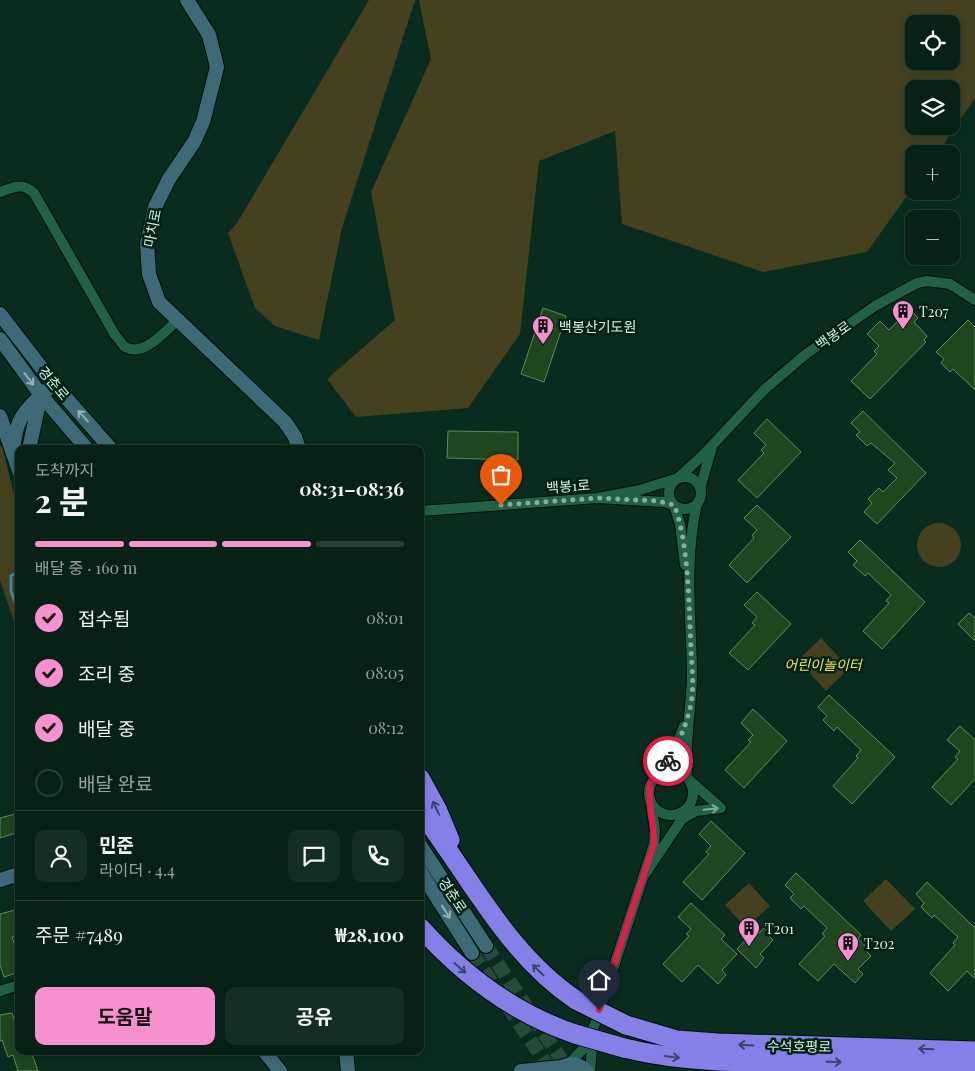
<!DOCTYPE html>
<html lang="ko">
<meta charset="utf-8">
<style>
:root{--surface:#072116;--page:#152e23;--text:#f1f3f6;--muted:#98a3a1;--line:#283e35;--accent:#f690cf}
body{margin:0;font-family:"Playfair Display","Noto Sans KR",serif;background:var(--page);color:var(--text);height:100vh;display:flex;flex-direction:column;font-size:19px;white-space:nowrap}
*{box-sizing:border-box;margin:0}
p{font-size:16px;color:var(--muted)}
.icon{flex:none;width:28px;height:28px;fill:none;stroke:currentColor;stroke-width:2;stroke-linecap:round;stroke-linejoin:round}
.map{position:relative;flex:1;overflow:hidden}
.sheet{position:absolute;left:15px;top:445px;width:409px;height:610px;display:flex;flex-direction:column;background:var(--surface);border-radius:10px;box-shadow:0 2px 8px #0003,0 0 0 1px var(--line)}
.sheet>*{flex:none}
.fabs{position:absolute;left:905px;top:15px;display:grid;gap:10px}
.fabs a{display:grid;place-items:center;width:55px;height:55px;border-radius:10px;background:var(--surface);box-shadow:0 2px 8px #0003,0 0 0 1px var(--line);font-size:25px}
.pin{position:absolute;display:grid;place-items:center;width:42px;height:42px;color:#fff;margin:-51px -21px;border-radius:50% 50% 50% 0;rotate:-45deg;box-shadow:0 0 5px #0007}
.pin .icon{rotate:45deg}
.courier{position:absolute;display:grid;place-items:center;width:50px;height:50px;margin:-25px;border:4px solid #e11d48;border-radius:50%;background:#fff;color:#222;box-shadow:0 1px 6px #0007}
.headline em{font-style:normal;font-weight:700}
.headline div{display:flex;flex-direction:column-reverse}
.headline{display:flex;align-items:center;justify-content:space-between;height:85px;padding:0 20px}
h1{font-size:32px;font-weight:700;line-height:38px}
.bar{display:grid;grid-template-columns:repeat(4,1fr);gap:8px 5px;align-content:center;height:60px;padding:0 20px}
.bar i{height:6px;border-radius:4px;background:var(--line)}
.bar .on{background:var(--accent)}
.bar p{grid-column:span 4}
.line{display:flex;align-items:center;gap:12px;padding:0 20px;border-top:1px solid var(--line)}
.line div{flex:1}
.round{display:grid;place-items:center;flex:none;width:52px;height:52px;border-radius:10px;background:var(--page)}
ol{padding:0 20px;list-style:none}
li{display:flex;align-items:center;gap:15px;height:55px}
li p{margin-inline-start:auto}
li .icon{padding:5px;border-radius:50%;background:var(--accent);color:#111;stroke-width:4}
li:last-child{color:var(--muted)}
li i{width:28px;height:28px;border:2px solid var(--line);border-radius:50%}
.cta{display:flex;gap:10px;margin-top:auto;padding:10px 20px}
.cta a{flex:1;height:58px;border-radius:10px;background:var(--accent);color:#111;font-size:20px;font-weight:700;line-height:58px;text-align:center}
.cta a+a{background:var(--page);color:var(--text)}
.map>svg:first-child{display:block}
</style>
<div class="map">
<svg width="975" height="1071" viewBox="0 0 975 1071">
<rect width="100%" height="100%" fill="#092c1e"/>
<path fill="#45411e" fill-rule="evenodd" d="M369 0H415L342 228 319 340 275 326 255 308 228 233 237 223Z
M419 0H975V98L937 154H914V186L867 252 763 272 622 224 615 131 539 161 520 334 468 408 356 417 327 379 395 320 371 192 431 59ZM914 24H951V61H914ZM914 89H951V126H914Z
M0 446H2L19 514V637L0 580Z
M917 545a22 22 0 1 1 44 0a22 22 0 1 1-44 0Z
M821 638 849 668 826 691 798 660Z
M886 879 915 909 891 931 863 901Z
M749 883 770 906 746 928 725 905Z"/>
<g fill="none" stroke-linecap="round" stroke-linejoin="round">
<path stroke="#408e9b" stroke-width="3" d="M19 571 11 576V591L19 614"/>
</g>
<path fill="#1f461e" stroke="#618a5e" d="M543 308 566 316 544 382 521 374Z
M910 309 918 318 914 322 927 336 924 340 926 342 870 399 851 381 877 354 874 351 879 346 867 334 880 321 889 330Z
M968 320 975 327V390L953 369 950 372 941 363 944 359 936 352Z
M863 411 926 473 877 524 864 512 872 503 868 499 879 488 883 492 897 478 888 470 895 463 871 443 867 446 856 435 860 432 851 423Z
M767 419 801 452 757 498 738 480 764 453 761 450 766 445 754 433Z
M448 431 518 432V460L447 458Z
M757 505 791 537 747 583 729 565 754 538 752 535 757 530 744 518Z
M860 540 925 602 882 649 863 631 889 603 886 601 891 595 868 573 865 576 853 565 857 561 848 552Z
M757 592 791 624 748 670 729 653 755 625 752 623 757 617 744 605Z
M969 613 975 618V641L958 624Z
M829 695 895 757 852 804 833 786 858 758 856 756 861 750 837 727 834 731 823 720 827 716 818 707Z
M753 709 787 741 744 788 725 770 751 742 748 740 753 735 741 723Z
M960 726 975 740V779L951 805 932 787 958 759 955 757 960 751 947 740Z
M19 813V832L0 838V818Z
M711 821 745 853 702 900 683 882 709 854 706 852 711 846 699 834Z
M796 873 861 935 858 939 869 949 867 952 871 956 858 969 863 974 855 983 834 964 818 981 799 964 825 936 822 934 827 928 804 906 801 909 790 898 794 894 785 885Z
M927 882 975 928V979L967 971 948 991 930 973 955 945 953 943 958 937 934 915 932 918 921 907 924 903 916 894Z
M691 903 725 935 721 939 737 954 722 970 726 975 718 984 698 965 682 982 663 964 689 936 686 934 691 929 678 917Z
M19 909V935L12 937 19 959V972L4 977 0 965V914Z
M764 928 771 934 769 936 773 940 760 954 764 958 756 968 737 949 755 930 759 933Z
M12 1013 19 1033V1051H31L38 1071H18L13 1055 8 1057 2 1040 0 1041V1015Z"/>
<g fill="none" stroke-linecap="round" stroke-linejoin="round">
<path stroke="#274a3b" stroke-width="14" stroke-dasharray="14 7" stroke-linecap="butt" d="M486 946 569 1071
M472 953 551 1071"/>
<g stroke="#01120a" stroke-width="12">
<path id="street" d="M0 192C14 187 22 182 34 193L115 335C118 338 122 344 125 347 144 358 166 330 178 320
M669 493a16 16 0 1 1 32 0a16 16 0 1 1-32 0Z
M700 489 712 447
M598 498 640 490 678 478 703 455 765 389 806 354 875 306 917 283 927 281 950 284 975 300
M420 511 598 498 664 502 674 505 680 524 685 565
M649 793a22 22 0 1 1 44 0a22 22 0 1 1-44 0Z
M658 775 675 749 684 726
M643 877 682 819 696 811 721 808 687 778C684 742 692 707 692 671 691 616 684 559 697 504
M0 991 19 985
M569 1064 583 1049 595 1024 654 844 655 830 651 804
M590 1071 593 1035"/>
</g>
<g stroke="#01120a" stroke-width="16">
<path id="secondary" d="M187 0 209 35 217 67 203 122 194 142 169 179 155 207 147 244 149 274 159 302 285 422 295 437 299 449
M0 314 54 384 111 449
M0 339 41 395 87 449
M0 416 19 471
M29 449 40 399
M13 453C15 419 23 412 47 390
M420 845 486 946
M420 871 472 953
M0 880 19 874
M264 1051 280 1071
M346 1051 348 1071
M521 1071 562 1067
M557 1071C567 1062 577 1062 587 1071"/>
</g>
<g stroke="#01120a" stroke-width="21">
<path id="highway" d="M420 778 437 809 450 840
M420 811C470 876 507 954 576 1000
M420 927C463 975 513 1013 575 1034
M626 1025 677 1040 718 1043 975 1051
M624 1048C693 1065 763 1062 834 1062 881 1062 928 1065 975 1068"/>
</g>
<use href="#street" stroke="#206147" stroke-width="10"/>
<use href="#secondary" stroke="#3e6a77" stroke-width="14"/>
<use href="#highway" stroke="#8480e8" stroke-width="19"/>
<g stroke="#01120a" stroke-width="21" stroke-linecap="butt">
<path id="highway-bridge" d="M576 1000 626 1025
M575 1034 624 1048"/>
</g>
<use href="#highway-bridge" stroke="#8480e8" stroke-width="19"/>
</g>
<defs><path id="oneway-shaft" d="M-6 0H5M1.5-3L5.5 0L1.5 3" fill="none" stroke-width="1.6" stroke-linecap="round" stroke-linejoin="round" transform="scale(1.25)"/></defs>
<g stroke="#8fb5b2">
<use href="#oneway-shaft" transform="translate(29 379) rotate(52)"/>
<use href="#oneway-shaft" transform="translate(83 416) rotate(-132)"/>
<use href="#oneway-shaft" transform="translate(446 912) rotate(58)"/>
</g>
<g stroke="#354869">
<use href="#oneway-shaft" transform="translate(436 808) rotate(-116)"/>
<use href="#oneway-shaft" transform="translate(460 968) rotate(42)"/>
<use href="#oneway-shaft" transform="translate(538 970) rotate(-136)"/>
<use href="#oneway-shaft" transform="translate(746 1045) rotate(-177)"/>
<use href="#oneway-shaft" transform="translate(926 1049) rotate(-178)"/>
<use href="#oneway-shaft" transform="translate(672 1057) rotate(7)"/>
<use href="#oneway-shaft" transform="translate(834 1062) rotate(1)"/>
</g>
<use stroke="#79aa94" href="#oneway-shaft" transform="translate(711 809) rotate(-6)"/>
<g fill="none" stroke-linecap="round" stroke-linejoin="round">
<path stroke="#8cad9d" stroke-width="5" stroke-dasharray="0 9" d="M501 505 598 498 658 501 674 505C689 542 689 609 691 650 692 667 694 687 691 704 687 724 678 744 668 761"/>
<path stroke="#e11d48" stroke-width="6" d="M599 1010 654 844C655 829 646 792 651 782 655 774 663 769 668 761"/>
</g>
<defs>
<g id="building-pin" transform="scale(1.125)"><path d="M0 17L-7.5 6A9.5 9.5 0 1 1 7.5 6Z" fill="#f690cf" stroke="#002215"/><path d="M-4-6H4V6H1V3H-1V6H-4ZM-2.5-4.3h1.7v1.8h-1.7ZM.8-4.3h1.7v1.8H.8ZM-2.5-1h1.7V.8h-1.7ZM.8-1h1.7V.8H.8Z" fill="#111"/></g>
</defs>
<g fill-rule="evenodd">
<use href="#building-pin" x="903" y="311"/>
<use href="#building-pin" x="543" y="326"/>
<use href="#building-pin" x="749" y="928"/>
<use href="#building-pin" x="848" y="943"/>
</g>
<g text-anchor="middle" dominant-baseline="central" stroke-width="5" stroke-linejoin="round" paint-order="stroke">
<g font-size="14" fill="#d2f2e2" stroke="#002215">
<text transform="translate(152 228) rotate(-79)">마치로</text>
<text transform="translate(833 335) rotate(-35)">백봉로</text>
<text transform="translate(54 383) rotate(50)">경춘로</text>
<text transform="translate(568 486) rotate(-4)">백봉1로</text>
<text transform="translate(453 895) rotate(57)">경춘로</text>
<text transform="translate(799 1046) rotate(1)">수석호평로</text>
</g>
<g font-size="14" fill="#d2f2e2" stroke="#002215" text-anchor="start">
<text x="919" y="311">T207</text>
<text x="559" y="326">백봉산기도원</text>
<text x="765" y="928">T201</text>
<text x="864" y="943">T202</text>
</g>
<g font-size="14" font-style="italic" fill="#f5e43f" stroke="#002215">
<text x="823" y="664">어린이놀이터</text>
</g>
</g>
</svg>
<div class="fabs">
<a><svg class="icon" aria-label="locate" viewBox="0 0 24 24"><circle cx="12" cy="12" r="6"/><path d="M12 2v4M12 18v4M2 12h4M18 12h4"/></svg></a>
<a><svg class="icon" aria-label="layers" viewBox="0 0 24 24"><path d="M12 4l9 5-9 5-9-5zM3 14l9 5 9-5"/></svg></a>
<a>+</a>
<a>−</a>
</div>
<div class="pin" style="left:501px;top:505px;background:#ea580c"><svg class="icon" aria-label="bag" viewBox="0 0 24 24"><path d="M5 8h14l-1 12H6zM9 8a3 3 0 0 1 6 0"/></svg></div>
<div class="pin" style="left:599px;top:1010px;background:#1f2937"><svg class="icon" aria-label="home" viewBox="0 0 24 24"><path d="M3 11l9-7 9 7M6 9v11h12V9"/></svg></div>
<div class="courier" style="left:668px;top:761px"><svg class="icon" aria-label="bike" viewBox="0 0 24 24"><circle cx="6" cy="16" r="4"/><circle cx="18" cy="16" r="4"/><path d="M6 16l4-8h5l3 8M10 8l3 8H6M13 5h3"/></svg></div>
<section class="sheet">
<div class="headline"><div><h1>2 분</h1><p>도착까지</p></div><em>08:31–08:36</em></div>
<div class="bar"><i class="on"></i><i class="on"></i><i class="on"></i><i></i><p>배달 중 · 160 m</p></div>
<ol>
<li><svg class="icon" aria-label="check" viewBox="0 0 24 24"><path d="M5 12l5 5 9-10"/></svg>접수됨<p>08:01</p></li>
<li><svg class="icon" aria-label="check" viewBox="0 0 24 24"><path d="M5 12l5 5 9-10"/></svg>조리 중<p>08:05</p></li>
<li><svg class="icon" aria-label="check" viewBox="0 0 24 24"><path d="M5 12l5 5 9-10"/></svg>배달 중<p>08:12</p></li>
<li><i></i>배달 완료</li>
</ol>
<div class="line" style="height:90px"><a class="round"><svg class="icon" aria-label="person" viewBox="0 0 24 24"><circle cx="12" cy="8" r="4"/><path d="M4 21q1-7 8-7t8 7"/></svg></a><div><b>민준</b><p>라이더 · 4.4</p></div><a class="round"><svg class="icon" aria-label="chat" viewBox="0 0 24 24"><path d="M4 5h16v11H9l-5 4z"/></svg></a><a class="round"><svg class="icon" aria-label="phone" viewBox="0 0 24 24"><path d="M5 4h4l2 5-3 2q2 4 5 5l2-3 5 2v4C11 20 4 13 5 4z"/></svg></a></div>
<div class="line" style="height:65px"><div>주문 #7489</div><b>₩28,100</b></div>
<div class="cta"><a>도움말</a><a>공유</a></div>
</section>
</div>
